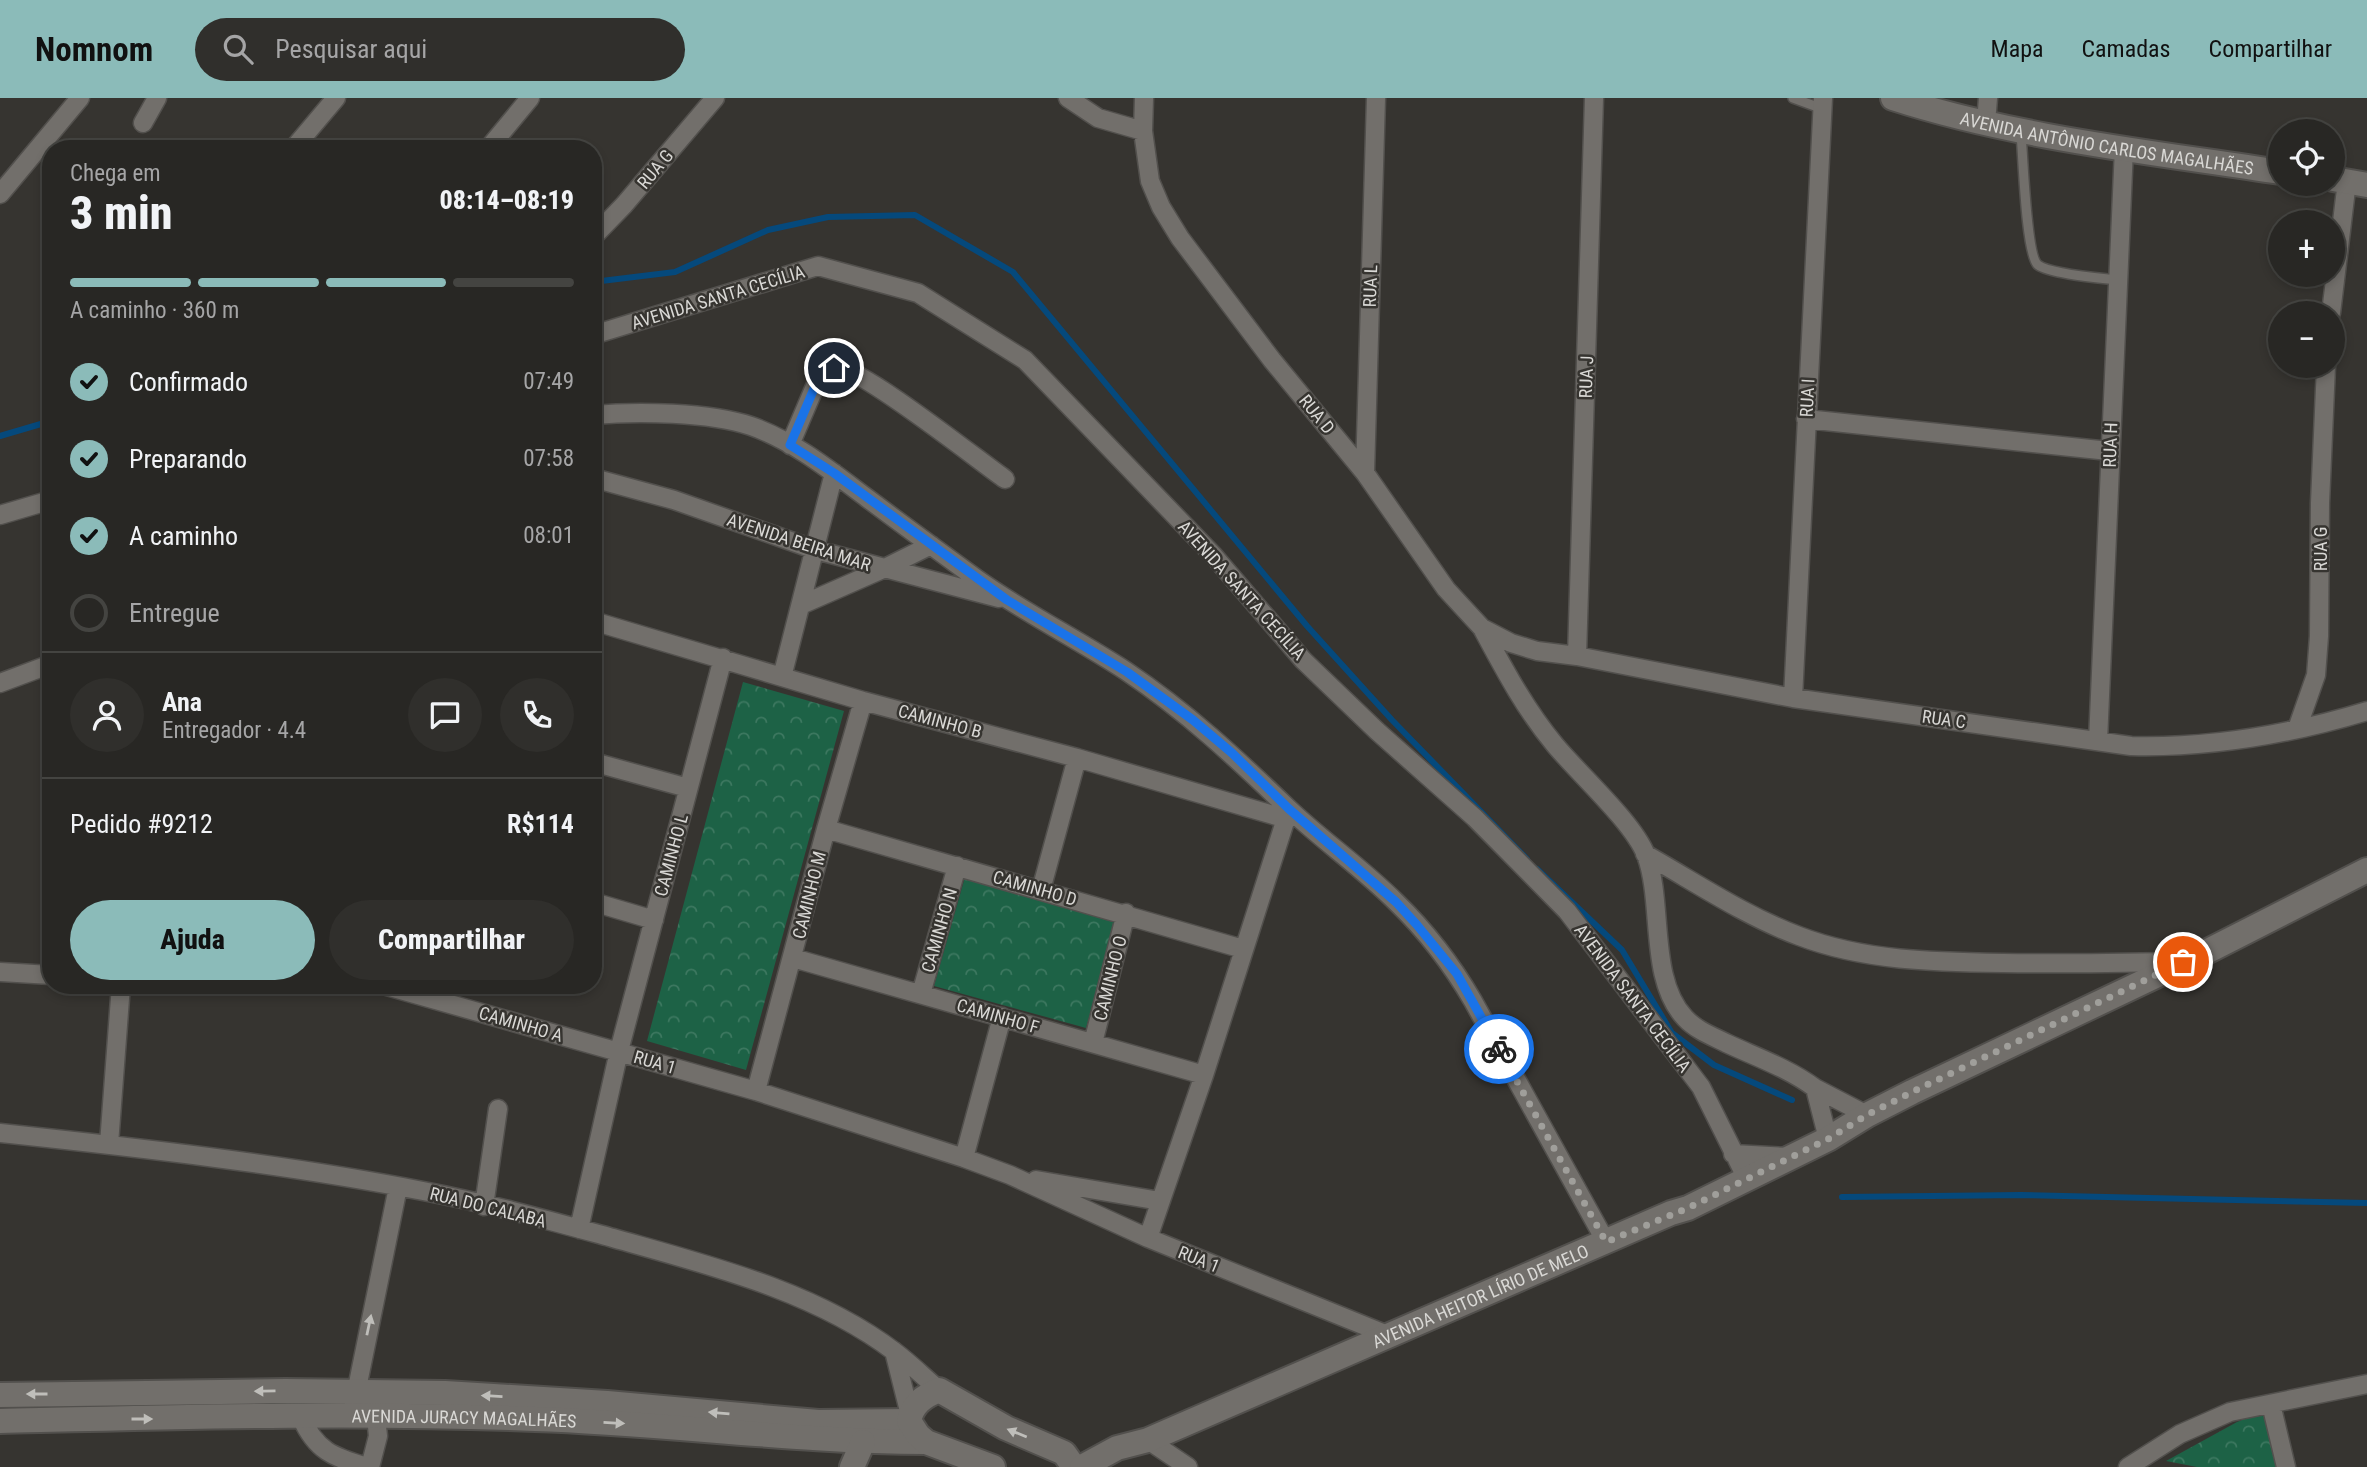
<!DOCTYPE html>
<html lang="pt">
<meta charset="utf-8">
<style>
:root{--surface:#282724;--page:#302f2c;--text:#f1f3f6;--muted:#a5a5a6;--line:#444441;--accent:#8bbbb9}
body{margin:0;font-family:"Roboto Condensed",sans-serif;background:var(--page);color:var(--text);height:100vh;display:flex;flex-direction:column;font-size:26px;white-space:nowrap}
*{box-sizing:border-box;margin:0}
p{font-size:23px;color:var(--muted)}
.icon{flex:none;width:38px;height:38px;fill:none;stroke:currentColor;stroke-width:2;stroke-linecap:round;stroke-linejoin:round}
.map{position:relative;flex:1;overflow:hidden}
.drawer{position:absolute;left:42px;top:42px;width:560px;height:854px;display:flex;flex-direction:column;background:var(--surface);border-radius:28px;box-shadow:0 4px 10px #0003,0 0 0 2px var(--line)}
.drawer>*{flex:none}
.tools{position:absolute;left:2268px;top:21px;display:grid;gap:14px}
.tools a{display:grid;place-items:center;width:77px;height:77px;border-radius:50%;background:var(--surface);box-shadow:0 4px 10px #0003,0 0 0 2px var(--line);font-size:35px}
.pin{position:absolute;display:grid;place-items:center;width:60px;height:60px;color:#fff;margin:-30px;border:4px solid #fff;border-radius:50%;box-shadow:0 2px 7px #0007}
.courier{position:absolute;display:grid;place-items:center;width:70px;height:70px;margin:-35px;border:5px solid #1a73e8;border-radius:50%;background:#fff;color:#222;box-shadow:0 2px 9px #0007}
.summary em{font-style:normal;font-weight:800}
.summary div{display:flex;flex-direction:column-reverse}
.summary{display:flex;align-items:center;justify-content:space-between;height:119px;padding:0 28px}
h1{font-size:46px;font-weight:800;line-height:52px}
.bar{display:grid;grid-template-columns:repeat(4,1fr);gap:10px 7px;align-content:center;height:84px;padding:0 28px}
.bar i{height:9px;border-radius:5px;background:var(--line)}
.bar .active{background:var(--accent)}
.bar p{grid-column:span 4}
.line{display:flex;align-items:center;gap:18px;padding:0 28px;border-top:2px solid var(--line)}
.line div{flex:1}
.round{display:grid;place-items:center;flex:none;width:74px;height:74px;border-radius:37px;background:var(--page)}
ol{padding:0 28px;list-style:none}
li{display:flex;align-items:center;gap:21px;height:77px}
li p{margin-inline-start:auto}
li .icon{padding:7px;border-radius:50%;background:var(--accent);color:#111;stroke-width:4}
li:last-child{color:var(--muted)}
li i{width:38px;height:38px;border:4px solid var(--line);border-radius:50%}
.action{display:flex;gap:14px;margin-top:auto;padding:14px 28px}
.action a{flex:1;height:80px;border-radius:42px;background:var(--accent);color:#111;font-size:28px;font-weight:800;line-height:80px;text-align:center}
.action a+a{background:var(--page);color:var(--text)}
header{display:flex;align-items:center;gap:42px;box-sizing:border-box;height:98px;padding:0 35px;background:var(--accent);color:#111}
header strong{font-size:33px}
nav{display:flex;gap:38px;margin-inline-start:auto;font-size:24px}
.search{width:490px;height:63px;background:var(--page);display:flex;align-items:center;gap:18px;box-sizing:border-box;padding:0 24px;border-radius:38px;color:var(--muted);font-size:26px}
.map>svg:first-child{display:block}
</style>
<header>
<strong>Nomnom</strong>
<div class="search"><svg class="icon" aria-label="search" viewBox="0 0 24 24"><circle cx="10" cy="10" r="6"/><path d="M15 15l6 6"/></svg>Pesquisar aqui</div>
<nav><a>Mapa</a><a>Camadas</a><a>Compartilhar</a></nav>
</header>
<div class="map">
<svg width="2367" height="1369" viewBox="0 0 2367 1369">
<defs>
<pattern id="park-crowns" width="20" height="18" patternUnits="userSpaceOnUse" patternTransform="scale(1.75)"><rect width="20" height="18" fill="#1d6246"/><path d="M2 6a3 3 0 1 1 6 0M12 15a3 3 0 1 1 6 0" fill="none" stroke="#3d7860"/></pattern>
</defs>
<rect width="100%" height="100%" fill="#363430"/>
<path fill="url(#park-crowns)" d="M743 584 844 613 746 972 647 943Z
M965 779 1116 821 1086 930 934 888Z
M2276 1308 2281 1369H2197L2166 1363 2237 1324Z"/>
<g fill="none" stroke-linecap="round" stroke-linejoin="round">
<path stroke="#05497c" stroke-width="6" d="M593 184 675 174 768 132 828 119 915 117 1013 174 1307 528 1392 622 1527 761
M0 338 51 323
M1537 771 1622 852 1672 935 1714 967 1792 1002
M1842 1099 2021 1097 2367 1105"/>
<g stroke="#52504d" stroke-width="12">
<path id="lane" d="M1793 0 1823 11
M2021 36C2023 56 2026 158 2038 167 2050 176 2100 180 2117 182"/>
</g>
<g stroke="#52504d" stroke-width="21">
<path id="street" d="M1068 0 1098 20 1143 33
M1144 0 1143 33 1150 83 1161 109 1180 140 1272 262 1365 375 1446 491 1482 530 1511 545 1537 553 1577 558 1793 600 2131 648C2211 650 2291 636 2367 613
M143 25 157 0
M1986 25 1988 0
M293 51 336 0
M488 51 530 0
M0 96 80 0
M593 139 624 107 715 0
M2331 215 2347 83
M593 237 818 168 918 195 1025 262 1214 458 1303 562 1377 633 1475 720 1567 813 1701 989 1747 1081
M593 317C637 313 709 314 751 328 794 343 831 373 867 400 903 427 940 454 977 481 1025 515 1077 541 1126 573 1187 614 1236 660 1288 710 1323 743 1362 770 1396 804 1426 833 1452 867 1473 903L1606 1144
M1806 321 2109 353
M790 347 819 279C825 274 830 269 838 270 862 270 978 362 1005 381
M1365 375 1376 0
M593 380 674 402 816 452 999 500
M0 417 51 402
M801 507 883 471 931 447
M593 523 863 603 1077 660 1287 721
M1482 530C1504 571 1525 611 1555 647 1579 676 1633 724 1646 757 1664 805 1648 881 1685 920 1696 932 1712 938 1726 945 1756 959 1788 970 1815 990L1828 1041
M1577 558 1594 0
M782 579 834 375
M0 585 51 566
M1793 600 1823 0
M2297 631 2316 577 2319 538 2320 405 2326 268
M2098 643 2124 50
M593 664 688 690
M826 731 1243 851
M1645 756C1695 784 1745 818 1799 838 1864 863 1935 864 2003 865 2061 866 2120 865 2178 864
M1041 792 1077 660
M593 804 654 822
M793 860 1204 977
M0 874 51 877
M383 887 756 993 964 1060 1010 1077 1148 1140 1390 1238
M921 896 957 768
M1093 945 1126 815
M1815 990 1867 1017
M756 993 826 731 863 603
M0 1035C141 1050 284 1066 423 1093 487 1105 551 1123 613 1140 708 1167 815 1193 895 1254 911 1266 925 1280 939 1292
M109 1046 121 887
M1733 1056 1789 1059
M964 1060 1002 919
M1036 1082 1160 1103
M484 1108 498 1011
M579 1131 619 953 723 560
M1148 1140 1204 977 1289 711
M894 1253 910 1317
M354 1305 398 1089
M2271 1306 2286 1369
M301 1319C316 1353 333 1359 367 1369
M1148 1342 1188 1369
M370 1369 378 1338 376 1319
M2128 1369 2180 1336 2230 1314 2367 1286"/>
</g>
<g stroke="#52504d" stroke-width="28">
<g id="secondary">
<path id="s1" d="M1893 0C2017 40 2151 54 2280 74"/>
<path d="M2333 81 2367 87"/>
<path d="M0 1297 285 1293 445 1295 607 1305 818 1324 909 1323"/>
<path id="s2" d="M0 1323C178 1319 357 1314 535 1321 666 1325 796 1344 926 1344"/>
<path d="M852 1369 863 1344"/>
<path d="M993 1369 926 1344 918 1337 909 1323C912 1306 924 1298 939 1292L1006 1330 1064 1355 1074 1369"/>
<path id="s3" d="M1082 1369 1117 1350 1148 1342 1671 1115 1688 1110 1828 1041 1867 1017 1912 994 2208 853 2367 772"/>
</g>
</g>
<use href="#lane" stroke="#726f6b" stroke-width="9"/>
<use href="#street" stroke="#726f6b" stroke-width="18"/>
<use href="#secondary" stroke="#726f6b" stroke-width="24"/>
</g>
<defs><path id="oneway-solid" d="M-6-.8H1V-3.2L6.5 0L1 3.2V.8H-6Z" transform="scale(1.75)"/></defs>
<g fill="#bfbeba">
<use href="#oneway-solid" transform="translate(369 1227) rotate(-78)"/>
<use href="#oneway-solid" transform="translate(265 1293) rotate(179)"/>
<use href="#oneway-solid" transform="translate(37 1296) rotate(180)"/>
<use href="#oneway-solid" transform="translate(492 1298) rotate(-177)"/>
<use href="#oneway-solid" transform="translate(719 1315) rotate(-175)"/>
<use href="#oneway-solid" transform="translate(142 1321)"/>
<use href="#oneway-solid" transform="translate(614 1325) rotate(3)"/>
<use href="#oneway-solid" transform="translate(1017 1335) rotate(-158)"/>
</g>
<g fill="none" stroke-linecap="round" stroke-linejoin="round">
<path stroke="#a09f9b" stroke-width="7" stroke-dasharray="0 12.6" d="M1499 951 1606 1144 1688 1110 1828 1041 1867 1017 1912 994 2183 864"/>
<path stroke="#1a73e8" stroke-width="9" d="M834 270 825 273 819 279 790 347 834 375 1007 502 1127 574 1193 622 1232 655 1289 711 1396 804 1417 827 1457 876 1499 951"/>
</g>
<g text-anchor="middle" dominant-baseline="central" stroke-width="5" stroke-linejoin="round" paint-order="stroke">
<g font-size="18" fill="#d9d8d5" stroke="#363430">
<text stroke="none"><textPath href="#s1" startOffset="219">AVENIDA ANTÔNIO CARLOS MAGALHÃES</textPath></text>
<text transform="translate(655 71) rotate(-50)">RUA G</text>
<text transform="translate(1370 188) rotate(-88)">RUA L</text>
<text transform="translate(718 199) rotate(-17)">AVENIDA SANTA CECÍLIA</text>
<text transform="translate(1586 279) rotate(-88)">RUA J</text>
<text transform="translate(1807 300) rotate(-87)">RUA I</text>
<text transform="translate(1317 316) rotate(51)">RUA D</text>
<text transform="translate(2110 347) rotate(-88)">RUA H</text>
<text transform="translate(799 444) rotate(18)">AVENIDA BEIRA MAR</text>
<text transform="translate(2320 451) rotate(-90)">RUA G</text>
<text transform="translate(1242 492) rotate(48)">AVENIDA SANTA CECÍLIA</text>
<text transform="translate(1944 621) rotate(8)">RUA C</text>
<text transform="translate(940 623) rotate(15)">CAMINHO B</text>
<text transform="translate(671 757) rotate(-75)">CAMINHO L</text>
<text transform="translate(1035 790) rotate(16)">CAMINHO D</text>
<text transform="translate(809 797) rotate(-76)">CAMINHO M</text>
<text transform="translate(939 832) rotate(-74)">CAMINHO N</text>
<text transform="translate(1110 880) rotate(-76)">CAMINHO O</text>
<text transform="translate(1633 900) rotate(53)">AVENIDA SANTA CECÍLIA</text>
<text transform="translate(998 918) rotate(16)">CAMINHO F</text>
<text transform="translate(521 926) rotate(16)">CAMINHO A</text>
<text transform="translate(655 964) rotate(16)">RUA 1</text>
<text transform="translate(488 1109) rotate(14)">RUA DO CALABA</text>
<text transform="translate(1199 1161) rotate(22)">RUA 1</text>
<text stroke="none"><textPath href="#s3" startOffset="434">AVENIDA HEITOR LÍRIO DE MELO</textPath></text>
<text stroke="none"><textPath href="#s2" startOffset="464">AVENIDA JURACY MAGALHÃES</textPath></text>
</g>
</g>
</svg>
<div class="tools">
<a><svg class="icon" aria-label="locate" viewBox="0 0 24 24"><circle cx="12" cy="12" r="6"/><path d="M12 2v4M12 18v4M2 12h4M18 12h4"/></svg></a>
<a>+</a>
<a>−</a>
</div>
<div class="pin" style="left:2183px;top:864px;background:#ea580c"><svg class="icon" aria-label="bag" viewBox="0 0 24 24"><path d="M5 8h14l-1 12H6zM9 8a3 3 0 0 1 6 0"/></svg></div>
<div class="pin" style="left:834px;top:270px;background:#1f2937"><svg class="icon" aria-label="home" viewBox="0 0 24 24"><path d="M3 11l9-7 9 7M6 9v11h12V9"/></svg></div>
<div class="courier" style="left:1499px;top:951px"><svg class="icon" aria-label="bike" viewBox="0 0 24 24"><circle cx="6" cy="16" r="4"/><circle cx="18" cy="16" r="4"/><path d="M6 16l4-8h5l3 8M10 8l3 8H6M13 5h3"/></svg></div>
<section class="drawer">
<div class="summary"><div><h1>3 min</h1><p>Chega em</p></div><em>08:14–08:19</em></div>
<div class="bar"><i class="active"></i><i class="active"></i><i class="active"></i><i></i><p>A caminho · 360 m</p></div>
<ol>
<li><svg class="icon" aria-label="check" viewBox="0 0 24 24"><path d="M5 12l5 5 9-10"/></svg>Confirmado<p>07:49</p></li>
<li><svg class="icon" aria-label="check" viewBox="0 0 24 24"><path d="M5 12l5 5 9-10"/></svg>Preparando<p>07:58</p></li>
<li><svg class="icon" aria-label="check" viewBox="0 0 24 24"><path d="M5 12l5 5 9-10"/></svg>A caminho<p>08:01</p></li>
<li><i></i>Entregue</li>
</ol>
<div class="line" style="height:126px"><a class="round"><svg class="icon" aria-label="person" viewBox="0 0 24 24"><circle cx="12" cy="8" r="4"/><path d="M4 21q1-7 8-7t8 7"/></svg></a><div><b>Ana</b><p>Entregador · 4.4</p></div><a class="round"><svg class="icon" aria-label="chat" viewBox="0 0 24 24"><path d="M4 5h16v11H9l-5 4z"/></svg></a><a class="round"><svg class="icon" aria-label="phone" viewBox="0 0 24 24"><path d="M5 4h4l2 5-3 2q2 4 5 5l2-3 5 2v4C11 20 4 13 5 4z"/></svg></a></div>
<div class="line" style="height:91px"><div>Pedido #9212</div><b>R$114</b></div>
<div class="action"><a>Ajuda</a><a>Compartilhar</a></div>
</section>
</div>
